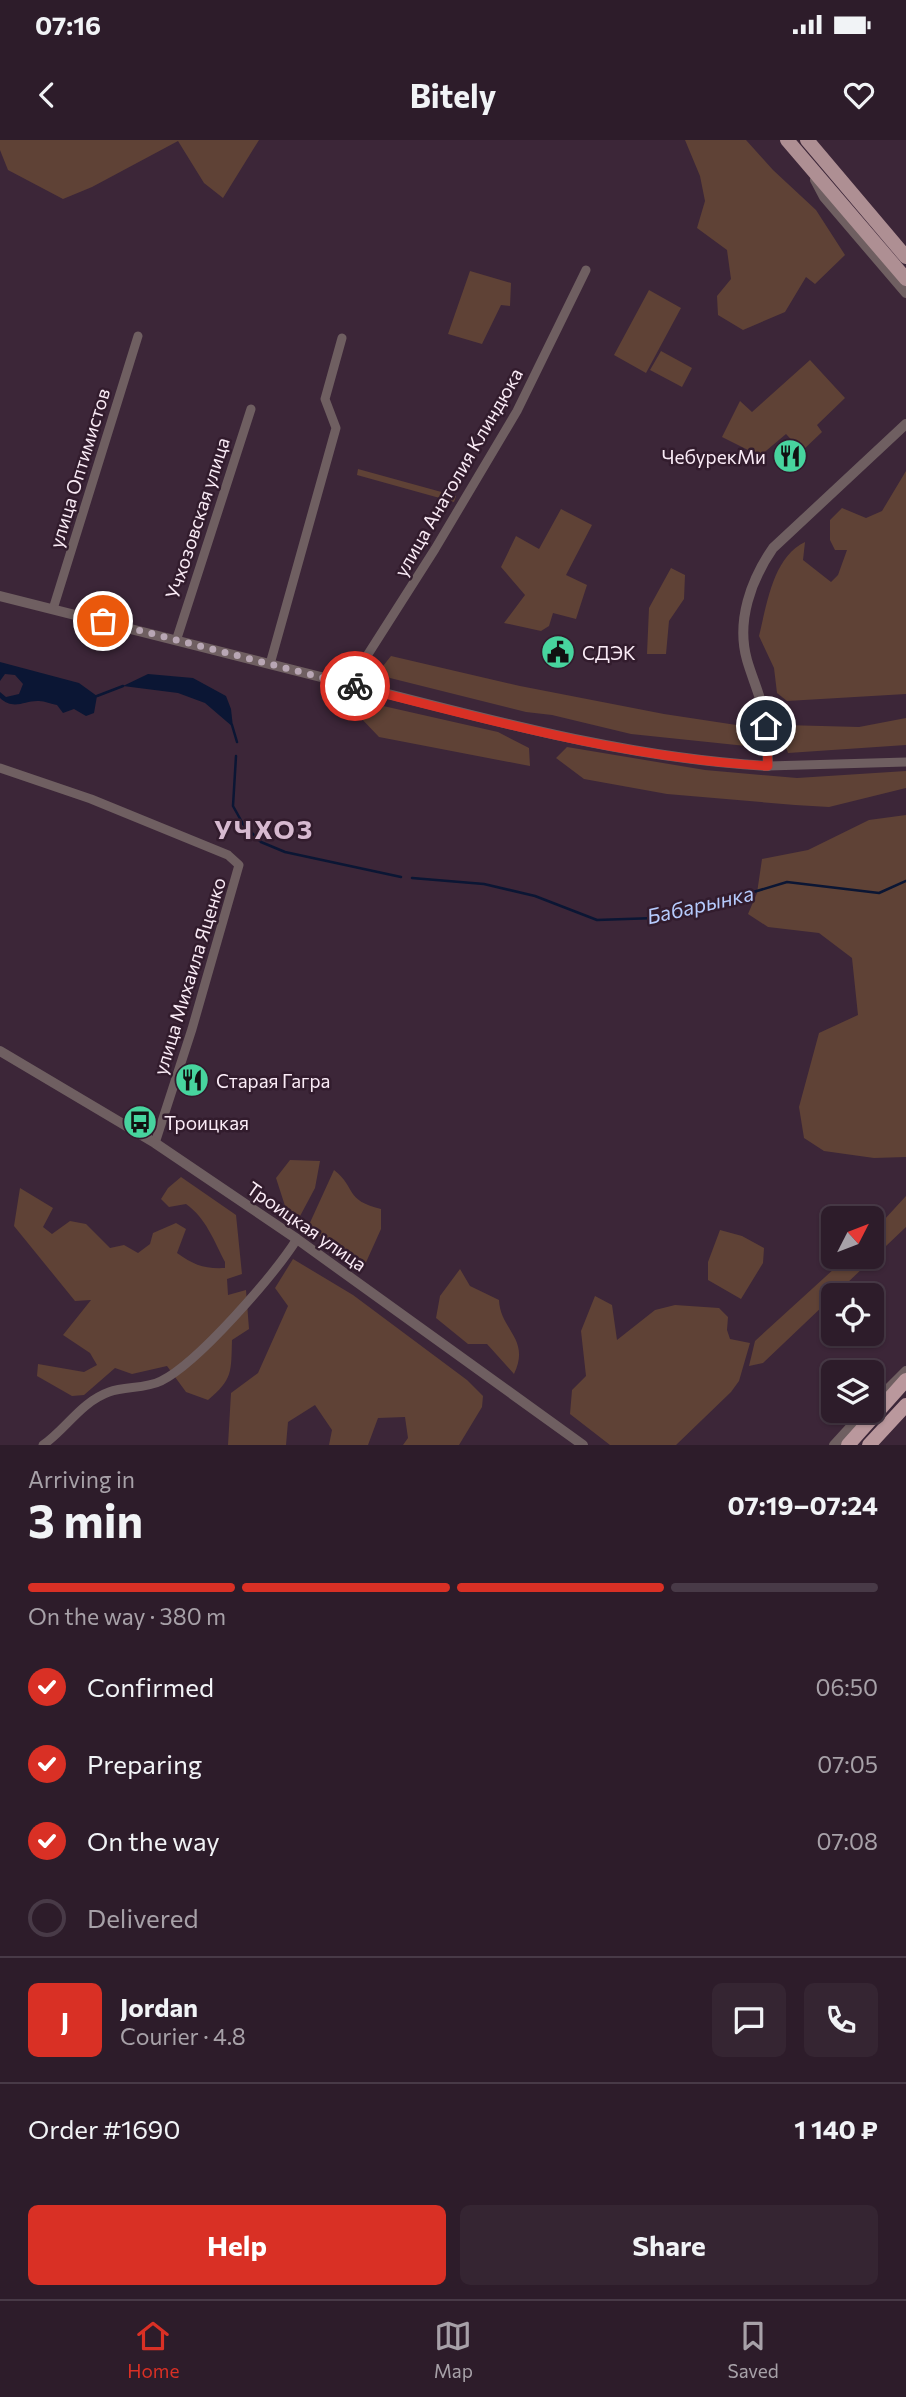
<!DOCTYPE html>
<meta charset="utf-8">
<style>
:root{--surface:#2d1c2a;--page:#352532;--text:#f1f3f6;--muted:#a7a1a8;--line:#483a47;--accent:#d93025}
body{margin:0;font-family:Commissioner,sans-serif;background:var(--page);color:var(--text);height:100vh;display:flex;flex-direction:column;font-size:26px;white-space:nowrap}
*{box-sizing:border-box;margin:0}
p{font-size:23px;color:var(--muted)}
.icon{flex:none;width:38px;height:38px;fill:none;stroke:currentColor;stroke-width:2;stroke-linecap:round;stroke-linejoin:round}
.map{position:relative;height:1305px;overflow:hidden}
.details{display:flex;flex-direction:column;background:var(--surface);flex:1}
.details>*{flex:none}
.needle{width:46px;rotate:48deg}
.fabs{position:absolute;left:821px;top:1066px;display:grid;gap:14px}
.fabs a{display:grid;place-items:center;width:63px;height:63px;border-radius:10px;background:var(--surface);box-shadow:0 2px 5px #0004,0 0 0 2px var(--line);font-size:35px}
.pin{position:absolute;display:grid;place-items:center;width:60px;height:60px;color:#fff;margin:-30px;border:4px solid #fff;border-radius:50%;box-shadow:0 2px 7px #0007}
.courier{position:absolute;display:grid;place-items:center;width:70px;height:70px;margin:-35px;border:5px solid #d93025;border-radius:50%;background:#fff;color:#222;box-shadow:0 2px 9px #0007}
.head em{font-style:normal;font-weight:700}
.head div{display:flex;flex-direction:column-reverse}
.head{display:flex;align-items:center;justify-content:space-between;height:119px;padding:0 28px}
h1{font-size:46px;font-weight:700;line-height:52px}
.bar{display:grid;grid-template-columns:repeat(4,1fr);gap:10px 7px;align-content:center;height:84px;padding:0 28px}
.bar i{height:9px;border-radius:5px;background:var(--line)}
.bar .current{background:var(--accent)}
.bar p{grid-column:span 4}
.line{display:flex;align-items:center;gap:18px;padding:0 28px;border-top:2px solid var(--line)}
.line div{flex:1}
.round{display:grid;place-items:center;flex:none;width:74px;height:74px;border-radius:10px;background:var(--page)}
ol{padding:0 28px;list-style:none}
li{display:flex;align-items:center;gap:21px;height:77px}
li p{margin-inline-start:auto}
li .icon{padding:7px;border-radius:50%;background:var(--accent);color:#fff;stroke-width:4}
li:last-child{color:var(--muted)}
li i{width:38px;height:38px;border:4px solid var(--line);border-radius:50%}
.cta{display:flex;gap:14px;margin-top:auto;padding:14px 28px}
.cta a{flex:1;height:80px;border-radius:10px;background:var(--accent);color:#fff;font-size:28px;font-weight:700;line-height:80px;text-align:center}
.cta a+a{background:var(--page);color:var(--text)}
.status{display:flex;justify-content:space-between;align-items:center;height:49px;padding:0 35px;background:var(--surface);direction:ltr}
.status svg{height:19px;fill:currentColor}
header{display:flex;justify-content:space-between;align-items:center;height:91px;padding:0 28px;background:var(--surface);font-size:32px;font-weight:700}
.dock{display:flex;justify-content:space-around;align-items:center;height:98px;border-top:2px solid var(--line);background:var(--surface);font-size:19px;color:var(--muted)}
.dock a{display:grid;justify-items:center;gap:4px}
.dock .current{color:var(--accent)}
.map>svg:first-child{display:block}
</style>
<div class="status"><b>07:16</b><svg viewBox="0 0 49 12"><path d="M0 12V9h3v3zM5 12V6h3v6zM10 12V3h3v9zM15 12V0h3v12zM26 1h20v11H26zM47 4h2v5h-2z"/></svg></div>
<header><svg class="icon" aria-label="back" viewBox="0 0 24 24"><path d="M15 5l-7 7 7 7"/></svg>Bitely<svg class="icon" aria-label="heart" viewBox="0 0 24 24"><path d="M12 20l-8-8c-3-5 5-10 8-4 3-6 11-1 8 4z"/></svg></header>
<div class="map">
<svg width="906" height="1305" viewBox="0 0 906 1305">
<rect width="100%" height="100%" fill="#3c2638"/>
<path fill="#5f4236" d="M0 0H259L223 58 204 43 178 1 92 47 63 59 8 30 0 10Z
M685 0H746L773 30 816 70 845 115 815 144 806 137 785 172 743 190 718 175 717 156 731 139 727 110 697 88 705 61 700 36Z
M470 131 511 143 510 166 501 165 482 204 448 194Z
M649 150 681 168 646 233 614 215Z
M661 211 692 228 682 247 650 230Z
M810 220 845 258 817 285 822 292 802 311 786 294 760 316 722 297 740 261 752 272Z
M358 329 456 356 454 362 357 335Z
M906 331V554L787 561 777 553 774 528 759 496C767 464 773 417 805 402L803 420 831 442 838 435 847 410H835L830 400V380L842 368 866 378 882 371Z
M561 369 592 385 566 435 587 445 576 479 553 473 549 486 541 491 504 483 525 455 501 427 516 396 539 409Z
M671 428 685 435 684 459 669 481 666 514H647L649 468Z
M391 516 520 546 664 574 743 586 746 606 631 594 552 575 526 572 386 537 383 526Z
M370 563 498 592 529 608 530 626 379 597 359 576Z
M906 578V605L788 613 783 599 784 585 859 587Z
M567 607 705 630 797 638 906 631V648L829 667 795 665 667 654 584 639 556 618Z
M906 675V1017L874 1018 824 1011 804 998 799 967 819 893 858 875 852 818 819 793 768 787 748 774 757 753 762 719 808 710 869 680Z
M290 1020 320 1021 315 1048 299 1078 286 1069 276 1038Z
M334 1030C357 1048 344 1060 381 1069V1089L363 1129 308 1087Z
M181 1037 236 1075 242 1134 227 1139 228 1155 246 1150 249 1189 232 1200C231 1232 233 1239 208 1260L186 1252 167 1226 132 1234 115 1228 84 1255 72 1256 37 1236 38 1224 84 1232 97 1225 90 1213 63 1195 91 1160 75 1161 14 1086 20 1048 53 1068 43 1087 52 1094 70 1081 86 1084 110 1108 124 1105 138 1113 150 1104 153 1093 176 1083 186 1089 177 1113C194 1125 204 1129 225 1128V1122C214 1101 206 1078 186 1064L169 1067 161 1059 168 1048Z
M906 1056V1087L763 1223 749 1226 755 1201 847 1117 872 1116V1093Z
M720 1090 742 1096 764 1108 763 1123 741 1159 708 1140V1122Z
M293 1119 353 1155 467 1240 483 1256 482 1267 459 1305H403L408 1298 405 1277 378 1278 368 1305H329L332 1290 315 1265 288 1282 286 1305H228L231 1253 258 1233 288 1166 275 1148Z
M460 1129 470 1146 499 1160C500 1190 531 1199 514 1234L487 1204H468L436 1178 440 1156Z
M595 1156 612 1165 617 1200 655 1170 675 1165 719 1168 728 1177 727 1190 730 1199 750 1203 739 1241 731 1252 676 1305H610L570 1274 572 1250 586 1236 581 1191Z"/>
<path fill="#0b1634" d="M0 522 79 543 97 556 94 573 86 576 74 569 63 573 57 565C51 564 45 561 39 561 25 560 14 571 0 558V552L6 557 19 554 23 544 15 535 5 534 0 541Z
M148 534 193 538 226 556 231 569 233 587 205 563 178 553 123 546Z"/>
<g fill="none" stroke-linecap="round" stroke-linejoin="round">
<path stroke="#0b1634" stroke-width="2.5" d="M97 556 123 546
M232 585 237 602
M236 616 233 666 243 684 261 702 285 712 401 737
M412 738 484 744 535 756 597 780 655 778 693 770 787 742 879 753 906 741"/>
<path stroke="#6f5f61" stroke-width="9" d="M53 469 138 196
M177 498 251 269
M270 524 336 288 325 259 342 198
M349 544 435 409 517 271 586 130
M768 626 906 622
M0 628 91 659 228 715 239 725 192 889 155 1003
M43 1305C66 1289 81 1262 109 1252 125 1246 145 1249 161 1241 198 1223 274 1135 297 1099"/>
<path stroke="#6f5f61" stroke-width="10" d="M815 40 824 57 906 153
M0 456C134 489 266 524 400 557 521 588 642 619 768 626 767 605 767 583 761 562 757 548 751 534 747 520 736 481 751 440 773 408L906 284
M0 911 155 1003 297 1099 583 1305
M872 1265 906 1231
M834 1305 866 1270"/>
<path stroke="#ae8f93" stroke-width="14" d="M787 0 906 139
M807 0 906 117"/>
<path stroke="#ba989d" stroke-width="14" d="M848 1305 906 1240
M869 1305 906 1265"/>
</g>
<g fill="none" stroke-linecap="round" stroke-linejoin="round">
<path stroke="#b8a6b4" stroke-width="7" stroke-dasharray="0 12.6" d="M103 481 355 546"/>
<path stroke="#d93025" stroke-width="9" d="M355 546C491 581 627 618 768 626L766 586"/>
</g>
<defs>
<g id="restaurant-disc" transform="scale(1.75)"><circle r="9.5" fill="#47d49e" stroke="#321c2d"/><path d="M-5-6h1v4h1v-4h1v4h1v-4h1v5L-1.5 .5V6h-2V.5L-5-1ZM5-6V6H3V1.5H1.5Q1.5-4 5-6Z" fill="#111"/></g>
<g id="civic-disc" transform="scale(1.75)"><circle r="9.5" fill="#47d49e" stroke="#321c2d"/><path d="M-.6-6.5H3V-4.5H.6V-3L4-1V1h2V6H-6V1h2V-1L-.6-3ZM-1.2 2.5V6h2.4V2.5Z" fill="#111"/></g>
<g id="bus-disc" transform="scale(1.75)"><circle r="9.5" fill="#47d49e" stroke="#321c2d"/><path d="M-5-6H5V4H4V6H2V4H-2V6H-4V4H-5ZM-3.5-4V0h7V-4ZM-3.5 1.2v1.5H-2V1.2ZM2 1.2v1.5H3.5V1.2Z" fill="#111"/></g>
</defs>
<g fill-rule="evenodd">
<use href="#restaurant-disc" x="790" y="316"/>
<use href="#civic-disc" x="558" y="512"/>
<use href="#restaurant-disc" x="192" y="940"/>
<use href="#bus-disc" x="140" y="982"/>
</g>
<g text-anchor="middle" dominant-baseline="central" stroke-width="5" stroke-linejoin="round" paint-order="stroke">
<g font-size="19" fill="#faebf6" stroke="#321c2d" text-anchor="start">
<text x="766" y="316" text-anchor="end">ЧебурекМи</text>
<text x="582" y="512">СДЭК</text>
<text x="216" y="940">Старая Гагра</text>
<text x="164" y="982">Троицкая</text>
</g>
<g font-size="19" fill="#faebf6" stroke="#321c2d">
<text transform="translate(79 328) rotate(-73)">улица Оптимистов</text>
<text transform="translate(458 332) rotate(-60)">улица Анатолия Клиндюка</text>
<text transform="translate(197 378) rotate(-72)">Учхозовская улица</text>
<text transform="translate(189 836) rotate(-73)">улица Михаила Яценко</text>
<text transform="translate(307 1086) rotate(35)">Троицкая улица</text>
</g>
<g font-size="21" font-style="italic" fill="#b6cbfd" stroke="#321c2d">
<text transform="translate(700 764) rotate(-13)">Бабарынка</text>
</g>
<g font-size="26" font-weight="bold" letter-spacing="2" fill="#d7bad0" stroke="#321c2d">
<text x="264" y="688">УЧХОЗ</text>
</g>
</g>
</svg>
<div class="fabs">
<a><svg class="needle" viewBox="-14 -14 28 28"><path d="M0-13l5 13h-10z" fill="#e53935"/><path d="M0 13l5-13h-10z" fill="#a7a1a8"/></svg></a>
<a><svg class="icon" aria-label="locate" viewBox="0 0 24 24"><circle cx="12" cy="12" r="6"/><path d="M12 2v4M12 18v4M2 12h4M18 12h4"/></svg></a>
<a><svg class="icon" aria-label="layers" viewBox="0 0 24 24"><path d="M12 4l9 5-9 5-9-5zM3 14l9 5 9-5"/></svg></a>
</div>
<div class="pin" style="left:103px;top:481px;background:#ea580c"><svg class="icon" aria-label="bag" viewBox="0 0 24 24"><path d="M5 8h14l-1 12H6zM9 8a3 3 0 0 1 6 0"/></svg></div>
<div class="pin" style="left:766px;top:586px;background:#1f2937"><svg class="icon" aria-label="home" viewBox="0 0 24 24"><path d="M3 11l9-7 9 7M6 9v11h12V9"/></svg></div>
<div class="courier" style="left:355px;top:546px"><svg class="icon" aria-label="bike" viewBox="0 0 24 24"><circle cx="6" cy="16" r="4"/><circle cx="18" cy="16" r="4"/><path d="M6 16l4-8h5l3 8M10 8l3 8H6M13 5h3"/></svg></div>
</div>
<section class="details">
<div class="head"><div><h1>3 min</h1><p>Arriving in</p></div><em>07:19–07:24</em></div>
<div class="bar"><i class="current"></i><i class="current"></i><i class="current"></i><i></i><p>On the way · 380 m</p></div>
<ol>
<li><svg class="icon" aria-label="check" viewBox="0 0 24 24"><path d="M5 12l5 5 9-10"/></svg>Confirmed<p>06:50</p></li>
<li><svg class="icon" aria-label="check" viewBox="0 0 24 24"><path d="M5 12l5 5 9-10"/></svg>Preparing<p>07:05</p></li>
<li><svg class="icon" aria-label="check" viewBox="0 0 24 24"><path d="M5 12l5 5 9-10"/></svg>On the way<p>07:08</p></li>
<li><i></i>Delivered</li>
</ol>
<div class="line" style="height:126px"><b class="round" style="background:var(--accent);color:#fff">J</b><div><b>Jordan</b><p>Courier · 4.8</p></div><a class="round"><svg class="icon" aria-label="chat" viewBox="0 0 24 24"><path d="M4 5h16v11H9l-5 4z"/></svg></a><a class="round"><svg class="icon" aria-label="phone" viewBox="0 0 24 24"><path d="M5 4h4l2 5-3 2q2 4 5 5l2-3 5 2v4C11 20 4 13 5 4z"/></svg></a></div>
<div class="line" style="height:91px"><div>Order #1690</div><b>1 140 ₽</b></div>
<div class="cta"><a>Help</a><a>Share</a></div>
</section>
<nav class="dock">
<a class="current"><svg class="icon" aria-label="home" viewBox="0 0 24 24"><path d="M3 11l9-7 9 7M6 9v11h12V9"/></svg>Home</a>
<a><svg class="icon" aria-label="map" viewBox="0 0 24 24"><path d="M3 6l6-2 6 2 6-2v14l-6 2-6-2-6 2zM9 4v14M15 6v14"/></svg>Map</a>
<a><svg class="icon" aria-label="saved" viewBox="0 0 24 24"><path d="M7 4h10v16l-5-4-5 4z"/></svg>Saved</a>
</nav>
